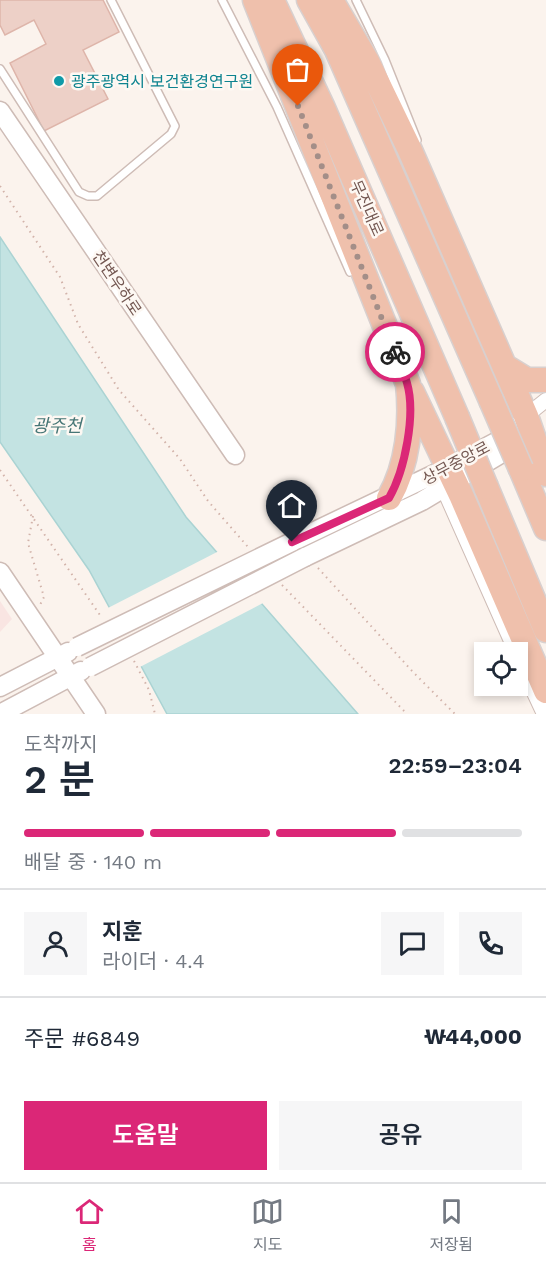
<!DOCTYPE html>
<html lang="ko">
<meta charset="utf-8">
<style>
:root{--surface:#fff;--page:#f6f6f7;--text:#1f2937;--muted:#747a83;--line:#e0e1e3;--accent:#db2777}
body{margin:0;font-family:"Work Sans","Noto Sans KR",sans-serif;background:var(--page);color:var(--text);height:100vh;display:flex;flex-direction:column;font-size:22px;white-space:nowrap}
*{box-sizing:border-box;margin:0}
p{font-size:20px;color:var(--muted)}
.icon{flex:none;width:33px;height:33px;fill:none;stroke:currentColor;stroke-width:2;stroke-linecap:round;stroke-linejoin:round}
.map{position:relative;height:714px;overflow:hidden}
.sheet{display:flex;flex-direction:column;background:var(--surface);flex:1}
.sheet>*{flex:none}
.tools{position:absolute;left:474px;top:642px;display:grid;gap:12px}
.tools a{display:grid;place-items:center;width:54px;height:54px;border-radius:0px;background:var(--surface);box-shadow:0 3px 9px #0003;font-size:30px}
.pin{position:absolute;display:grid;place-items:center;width:51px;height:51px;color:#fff;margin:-62px -26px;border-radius:50% 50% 50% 0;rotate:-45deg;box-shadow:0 0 6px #0007}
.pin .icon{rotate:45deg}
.courier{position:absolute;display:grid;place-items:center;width:60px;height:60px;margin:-30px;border:4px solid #db2777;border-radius:50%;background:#fff;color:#222;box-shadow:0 2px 8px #0007}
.headline em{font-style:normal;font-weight:600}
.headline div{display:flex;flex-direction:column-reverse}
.headline{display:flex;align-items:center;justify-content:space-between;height:102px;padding:0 24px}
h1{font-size:39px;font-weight:600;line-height:45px}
.bar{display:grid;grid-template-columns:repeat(4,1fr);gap:9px 6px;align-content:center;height:72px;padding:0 24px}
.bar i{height:8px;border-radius:4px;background:var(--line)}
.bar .on{background:var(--accent)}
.bar p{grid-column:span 4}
.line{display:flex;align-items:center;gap:15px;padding:0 24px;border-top:2px solid var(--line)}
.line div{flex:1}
.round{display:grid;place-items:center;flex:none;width:63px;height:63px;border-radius:0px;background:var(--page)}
.cta{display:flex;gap:12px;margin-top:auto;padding:12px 24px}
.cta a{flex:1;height:69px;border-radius:0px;background:var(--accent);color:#fff;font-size:24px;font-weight:600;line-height:69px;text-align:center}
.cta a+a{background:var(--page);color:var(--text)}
.menu{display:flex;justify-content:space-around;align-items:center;height:84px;border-top:2px solid var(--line);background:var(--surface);font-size:16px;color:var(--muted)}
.menu a{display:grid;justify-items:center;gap:3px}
.menu .on{color:var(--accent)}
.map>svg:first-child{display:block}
</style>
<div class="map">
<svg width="546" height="714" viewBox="0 0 546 714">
<rect width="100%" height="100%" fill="#fbf3ed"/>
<path fill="#f9e5e2" d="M0 601 12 619 0 632Z"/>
<path fill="#c3e3e2" stroke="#aad3d3" stroke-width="1.5" d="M0 237 186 517 358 714H167L89 570 0 442Z"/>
<path fill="#fbf3ed" d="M219 551 263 603 138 668 106 609Z"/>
<path fill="#edd0c7" stroke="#deb5aa" stroke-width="1.5" d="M0 0H103L119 32 83 50 108 99 44 131 10 63 46 44 34 20 5 35 0 25Z"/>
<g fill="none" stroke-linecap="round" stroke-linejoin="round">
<g stroke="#cebcb6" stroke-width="10">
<path id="service" d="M222 0 277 107 350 272
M356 0 385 60 417 140
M0 69 79 192 88 196H97L171 134 175 126 111 0"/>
</g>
<g stroke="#cebcb6" stroke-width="16">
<path id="minor" d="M526 416 546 400
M440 481 511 641
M529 682 544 714"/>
</g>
<g stroke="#cebcb6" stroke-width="21">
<path id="tertiary" d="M0 111 235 455
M292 542 447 468 496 442 513 427
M305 557 422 501 522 441
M0 572 96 714
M0 687 68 652
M0 714 81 671"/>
</g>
<g stroke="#d8d0cf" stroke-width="27">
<path id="trunk" d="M255 0 408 384C412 422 408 465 389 498
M272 0 323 108 457 417
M309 0 337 50 491 400
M331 0 367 61 409 148 526 416 546 474
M504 366 527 380H546
M412 392 461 495 546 691
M521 469 546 528
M486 487 546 630"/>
</g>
<path stroke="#d2b3aa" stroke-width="2" stroke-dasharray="1.5 4.5" stroke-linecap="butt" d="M0 186 60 277 78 324 119 390 180 459 208 501 248 547
M0 470 102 618
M33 516 28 543 44 597 40 605
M318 568 413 672 455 714
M282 585 407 714
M134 661 149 690 155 714"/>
<use href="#service" stroke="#fff" stroke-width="7"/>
<use href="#minor" stroke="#fff" stroke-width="14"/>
<use href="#tertiary" stroke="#fff" stroke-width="18"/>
<use href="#trunk" stroke="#efc0ac" stroke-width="24"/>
<g stroke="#cebcb6" stroke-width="21" stroke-linecap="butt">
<path id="tertiary-bridge" d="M77 647 292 542
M90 667 305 557"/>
</g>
<g stroke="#d8d0cf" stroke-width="27" stroke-linecap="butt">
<path id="trunk-bridge" d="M491 400 521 469
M457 417 486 487"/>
</g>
<use href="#tertiary-bridge" stroke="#fff" stroke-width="18"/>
<use href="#trunk-bridge" stroke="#efc0ac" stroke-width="24"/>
</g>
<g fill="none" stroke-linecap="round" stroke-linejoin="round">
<path stroke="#a38e88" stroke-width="6" stroke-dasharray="0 10.8" d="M298 106 395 352"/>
<path stroke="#db2777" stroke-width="8" d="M292 542 389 498C405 470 416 414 407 383 404 372 399 362 395 352"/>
</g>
<circle fill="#0f9aa8" stroke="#fdf8f3" stroke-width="2" cx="59" cy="81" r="6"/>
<g text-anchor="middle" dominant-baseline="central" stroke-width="5" stroke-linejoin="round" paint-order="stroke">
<g font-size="16" fill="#0d838f" stroke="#fdf8f3" text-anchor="start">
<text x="71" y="81">광주광역시 보건환경연구원</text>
</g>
<g font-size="16" fill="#745852" stroke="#fdf8f3">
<text transform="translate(367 208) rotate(66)">무진대로</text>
<text transform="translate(117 283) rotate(56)">천변우하로</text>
<text transform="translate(456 463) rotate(-28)">상무중앙로</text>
</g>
<g font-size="18" font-style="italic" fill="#467676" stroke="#fdf8f3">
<text x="57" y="425">광주천</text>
</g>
</g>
</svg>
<div class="tools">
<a><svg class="icon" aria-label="locate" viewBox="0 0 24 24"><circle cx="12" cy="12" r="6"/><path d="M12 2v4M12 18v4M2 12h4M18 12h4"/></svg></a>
</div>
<div class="pin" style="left:298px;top:106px;background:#ea580c"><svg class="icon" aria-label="bag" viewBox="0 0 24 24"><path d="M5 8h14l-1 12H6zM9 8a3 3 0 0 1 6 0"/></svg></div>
<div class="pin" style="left:292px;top:542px;background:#1f2937"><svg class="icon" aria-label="home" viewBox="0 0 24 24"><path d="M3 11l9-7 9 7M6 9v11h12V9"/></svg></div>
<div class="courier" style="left:395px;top:352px"><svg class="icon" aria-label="bike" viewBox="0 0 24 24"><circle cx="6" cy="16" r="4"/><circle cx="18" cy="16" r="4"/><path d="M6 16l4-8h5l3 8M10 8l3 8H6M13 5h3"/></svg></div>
</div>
<section class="sheet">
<div class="headline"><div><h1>2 분</h1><p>도착까지</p></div><em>22:59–23:04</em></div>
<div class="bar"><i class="on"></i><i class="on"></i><i class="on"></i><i></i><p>배달 중 · 140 m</p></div>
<div class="line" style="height:108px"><a class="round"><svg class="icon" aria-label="person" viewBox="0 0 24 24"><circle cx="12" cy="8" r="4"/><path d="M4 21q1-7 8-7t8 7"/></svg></a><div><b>지훈</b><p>라이더 · 4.4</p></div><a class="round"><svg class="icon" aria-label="chat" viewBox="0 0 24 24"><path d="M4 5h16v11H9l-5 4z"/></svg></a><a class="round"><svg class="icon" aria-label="phone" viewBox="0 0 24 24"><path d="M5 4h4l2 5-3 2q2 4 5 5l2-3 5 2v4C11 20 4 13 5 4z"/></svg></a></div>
<div class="line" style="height:78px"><div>주문 #6849</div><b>₩44,000</b></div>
<div class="cta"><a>도움말</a><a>공유</a></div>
</section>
<nav class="menu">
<a class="on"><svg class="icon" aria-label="home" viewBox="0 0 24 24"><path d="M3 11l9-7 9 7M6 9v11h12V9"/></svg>홈</a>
<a><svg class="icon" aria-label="map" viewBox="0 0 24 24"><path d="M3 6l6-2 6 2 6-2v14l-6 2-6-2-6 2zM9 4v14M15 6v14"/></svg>지도</a>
<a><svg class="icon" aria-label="saved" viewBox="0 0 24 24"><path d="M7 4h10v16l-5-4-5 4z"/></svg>저장됨</a>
</nav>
